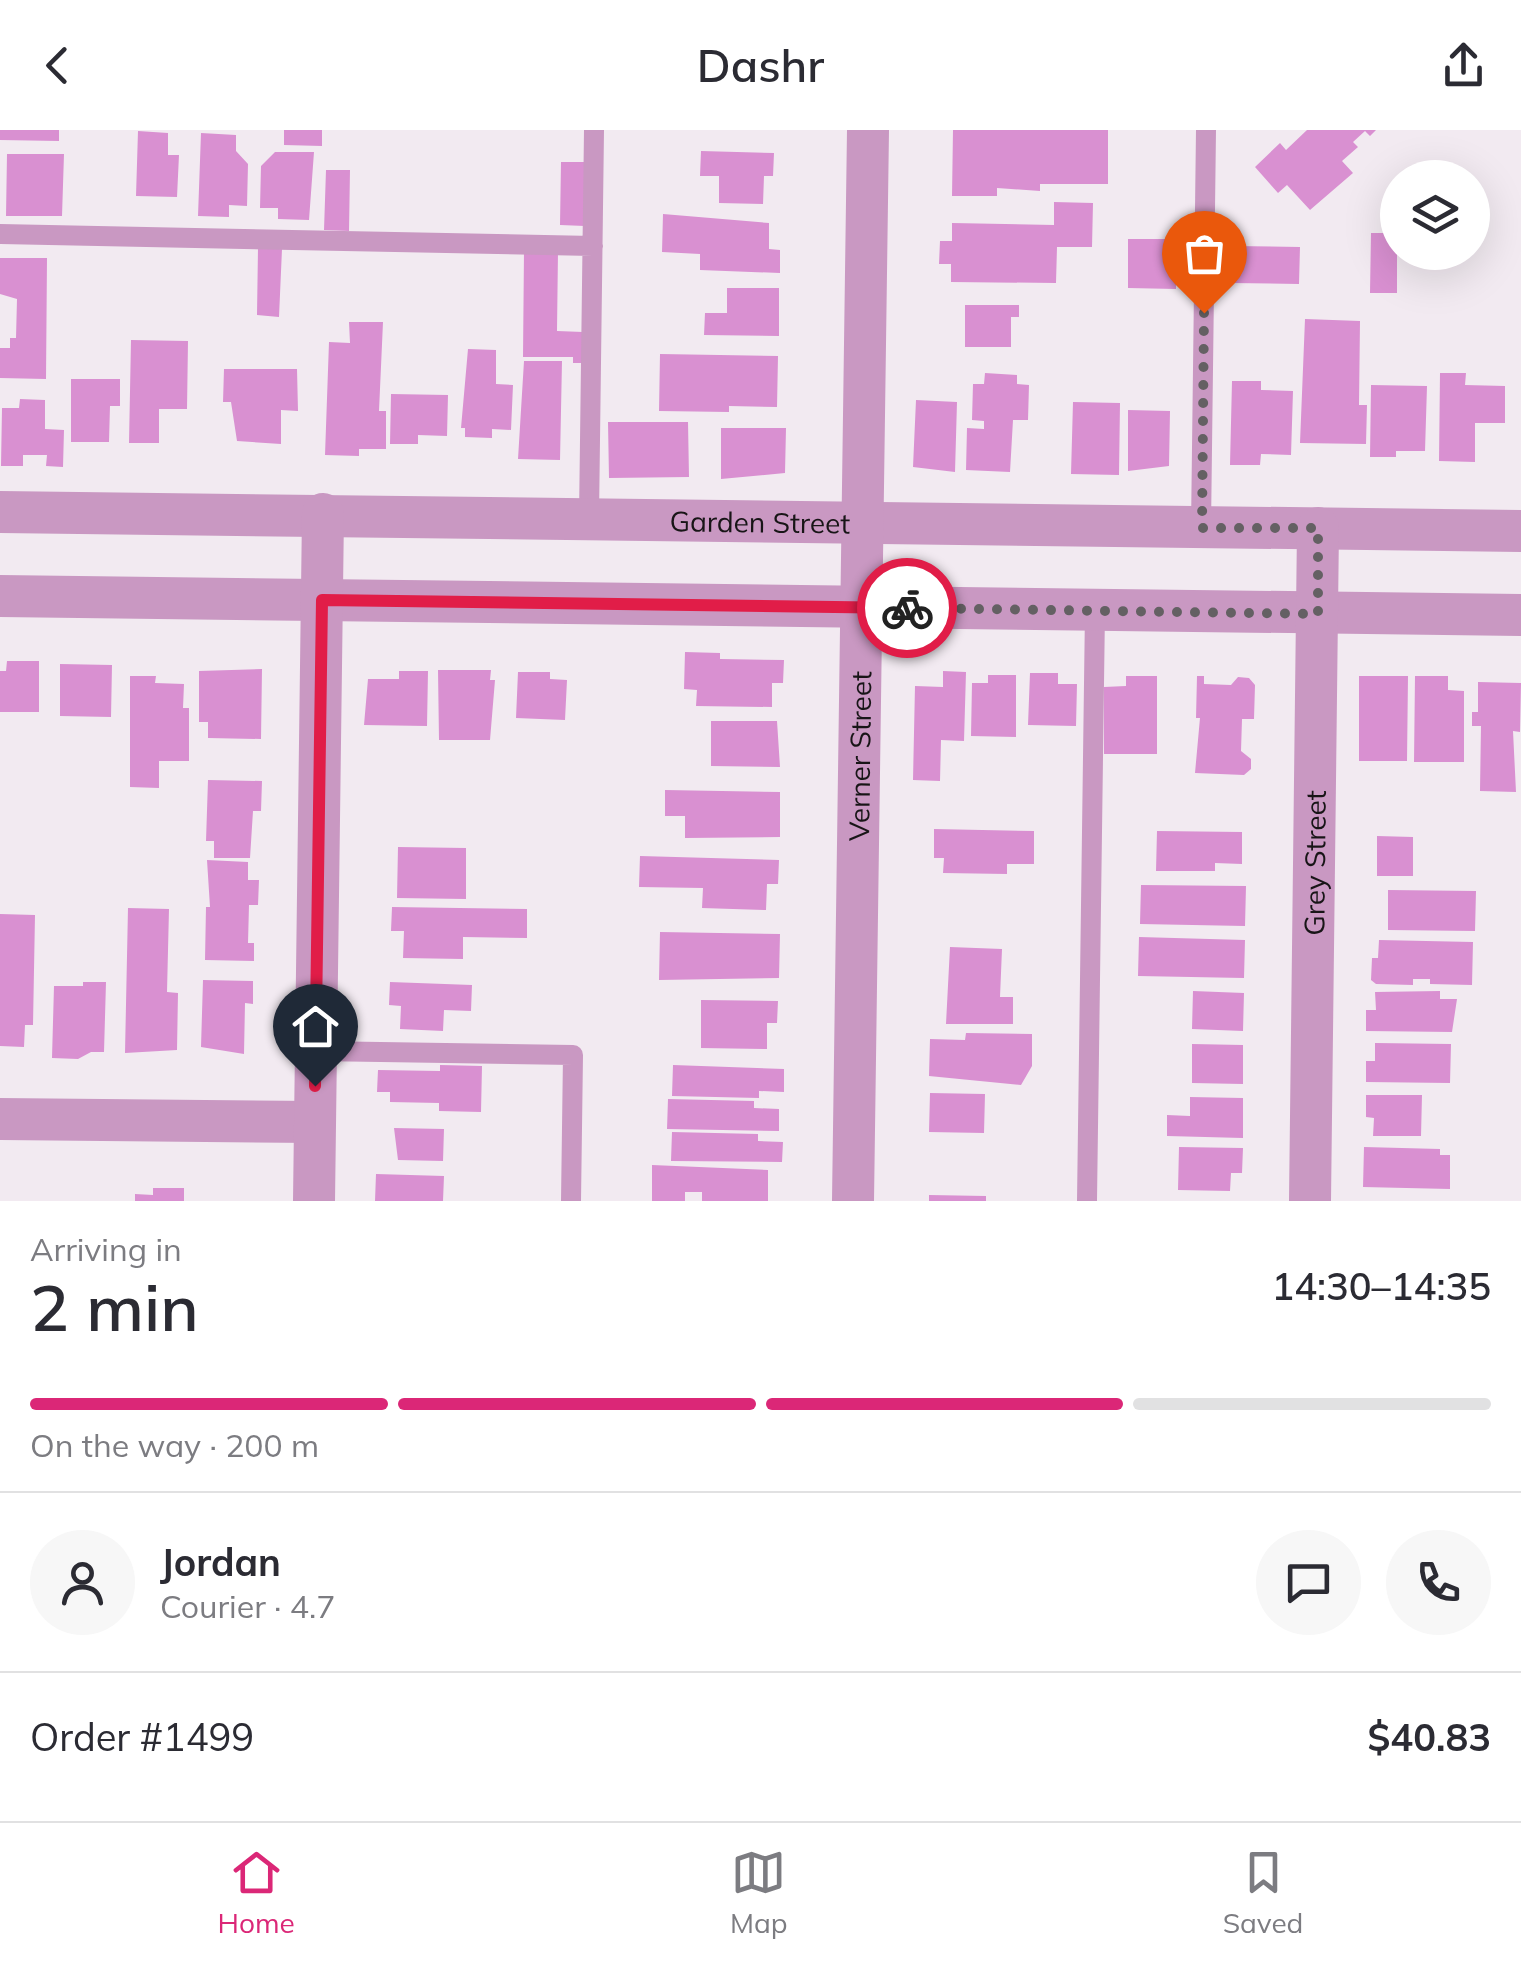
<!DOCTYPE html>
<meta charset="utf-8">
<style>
:root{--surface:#fff;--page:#f7f7f7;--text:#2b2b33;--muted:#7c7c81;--line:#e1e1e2;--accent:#db2777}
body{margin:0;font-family:Mulish,sans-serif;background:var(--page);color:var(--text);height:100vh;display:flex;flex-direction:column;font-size:38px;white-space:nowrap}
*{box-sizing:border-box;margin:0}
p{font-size:32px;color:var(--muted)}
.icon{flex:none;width:55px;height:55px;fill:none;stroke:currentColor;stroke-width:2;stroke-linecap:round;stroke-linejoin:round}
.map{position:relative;height:1071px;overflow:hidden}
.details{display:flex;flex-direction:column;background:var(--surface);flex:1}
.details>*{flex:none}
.fabs{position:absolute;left:1380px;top:30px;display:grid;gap:20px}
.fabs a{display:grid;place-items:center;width:110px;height:110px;border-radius:50%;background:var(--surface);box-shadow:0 10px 40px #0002;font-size:50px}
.pin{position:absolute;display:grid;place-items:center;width:85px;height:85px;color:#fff;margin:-102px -42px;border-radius:50% 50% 50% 0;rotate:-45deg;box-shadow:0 0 10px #0007}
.pin .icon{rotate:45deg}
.courier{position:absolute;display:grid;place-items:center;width:100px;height:100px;margin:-50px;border:8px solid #e11d48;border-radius:50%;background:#fff;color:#222;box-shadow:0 2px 12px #0007}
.head em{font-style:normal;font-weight:600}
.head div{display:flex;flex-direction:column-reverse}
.head{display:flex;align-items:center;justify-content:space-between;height:170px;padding:0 30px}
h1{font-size:65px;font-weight:600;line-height:75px}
.bar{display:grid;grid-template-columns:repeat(4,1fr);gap:15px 10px;align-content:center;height:120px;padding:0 30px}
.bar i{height:12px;border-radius:8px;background:var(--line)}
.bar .selected{background:var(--accent)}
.bar p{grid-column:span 4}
.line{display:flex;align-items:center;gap:25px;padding:0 30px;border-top:2px solid var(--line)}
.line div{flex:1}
.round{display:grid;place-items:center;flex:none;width:105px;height:105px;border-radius:52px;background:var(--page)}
header{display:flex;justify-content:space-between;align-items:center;height:130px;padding:0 30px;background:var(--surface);font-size:45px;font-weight:600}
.tabs{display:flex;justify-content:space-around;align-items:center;height:140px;border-top:2px solid var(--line);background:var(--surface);font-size:28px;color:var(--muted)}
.tabs a{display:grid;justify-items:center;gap:5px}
.tabs .selected{color:var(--accent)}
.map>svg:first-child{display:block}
</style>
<header><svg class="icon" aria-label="back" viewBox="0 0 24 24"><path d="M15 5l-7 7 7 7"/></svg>Dashr<svg class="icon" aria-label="share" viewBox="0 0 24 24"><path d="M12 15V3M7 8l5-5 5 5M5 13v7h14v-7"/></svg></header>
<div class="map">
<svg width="1521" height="1071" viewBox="0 0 1521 1071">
<rect width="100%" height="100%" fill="#f2eaf1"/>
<path fill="#d990d1" d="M0 0H59V11L0 10Z
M284 0H322V16L284 15Z
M953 0H1108V54H1040V61L997 58V66H952Z
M1307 0H1376L1370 6 1365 1 1353 12 1358 17 1342 31 1353 43 1310 80 1287 55 1278 63 1255 37 1280 13 1286 20Z
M138 1 168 3V25H179L177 67 136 66Z
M201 3 236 5V21L248 34 247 76 229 75V87L198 86Z
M701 21 774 23 773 46H764L763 74 719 73V46H700Z
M275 22H314L309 90 278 89V78H260L261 36Z
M7 24H64L62 86H6Z
M561 32H586L585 96 560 95Z
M326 40H350L349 101 324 100Z
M1054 72 1093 73 1092 117H1057L1056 153 951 152V134H939L940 111H952V93L1054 95Z
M663 84 769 93V119L780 120V143L700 140V124L662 122Z
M1371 103H1397V163H1370Z
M1128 109H1176V159L1128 158Z
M1232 116 1300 117 1299 154 1230 153Z
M258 118 282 119 279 187 257 185Z
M524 121H558L557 201 583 202V233H573V227H523Z
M0 128H47L46 249 0 248V218H10V208H16L17 169 0 164Z
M727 158H779V206L704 205 705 183H727Z
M965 175H1019V187H1011V217H965Z
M1305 189 1360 191 1359 275H1367L1366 314 1300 313Z
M349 192H383L379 281H386V319H359V326L325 325 329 212 350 213Z
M131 210 188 211 187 279H159V313H129Z
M468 219 496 220V254L513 255 511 300 492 299V308L465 307V298H461Z
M660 224 778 226 777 277 729 276V282L659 281Z
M524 231H562L560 330 518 329Z
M224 239H297L298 281 281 280V314L237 311 231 272H223Z
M985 243 1017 245V254L1029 255 1028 290H1013L1010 342 966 340 967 298 984 299V291L972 290 973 254H984Z
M1440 243H1466L1465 255 1505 256V293H1475V332L1439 331Z
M71 249H120V276H110L109 312H71Z
M1232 251H1261V260L1293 261 1291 325 1261 324 1260 335H1230Z
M1371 255 1427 256 1425 321H1396V327H1370Z
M391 264 448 265 447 306 418 305V314H390Z
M20 269 45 270V299L64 300 63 337 46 336 47 325H23V336H1L2 278H19Z
M916 270 957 272 955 342 913 337Z
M1073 272 1120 273 1119 345 1071 344Z
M1128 280 1170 281 1169 336 1128 341Z
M608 292H688L689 347 609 348Z
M721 298H786L785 343 721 349Z
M685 522 720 523V529L784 530 783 553H772V577L696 576 697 560 684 559Z
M7 531H39V582H0V541H6Z
M60 534 112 535 111 587 60 586Z
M262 539 261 609 208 608V592H199V541Z
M438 540H491L490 550H495L490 610H439Z
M399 541H428L427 596 364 595 368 549H399Z
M943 541 966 542 964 611 941 610 940 651 913 650 915 556 943 557Z
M518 542H550V549L567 550 565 590 516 588Z
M1030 543H1058V554H1077L1076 596 1028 595Z
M988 545H1016V607L971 606 972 553H988Z
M130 546H156L155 553 184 554 183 578H189V631H159V658L130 657Z
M1126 546H1157V624H1104V557L1126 556Z
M1197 546H1204V554L1231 555 1238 547 1249 548 1255 555 1254 589H1242L1241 621 1251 629V639L1244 645 1195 643 1200 588H1196Z
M1359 546H1408L1407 631H1359Z
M1415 546H1448V560L1464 561V632H1414Z
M1478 552 1521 553 1520 602 1513 601 1516 662 1480 661 1481 596H1472V582H1478Z
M711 591H777L780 637 711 636Z
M208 650 262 651 261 681H253L250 728H214V711H206Z
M665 660 780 662V707L685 708V686H665Z
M934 699 1034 701V734H1007V744L943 743 944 728H934Z
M1157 701 1242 702V734L1215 733V741H1156Z
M1377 706 1413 707V746H1377Z
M398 717 466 718V769L397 768Z
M640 726 779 730 778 754H767L766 780 702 778 703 758 639 757Z
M207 730 248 732V750H259L258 775H249L248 813H254V831L205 830 206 777H210Z
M1141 755 1246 756 1245 796 1140 794Z
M1388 760 1476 761 1475 801 1388 800Z
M392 777 527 779V808L463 807V829L403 828 404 801H391Z
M128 778 169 779 167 862 178 863 177 920 125 923Z
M0 784 35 785 33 895H25L24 917 0 916Z
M660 802 780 804 779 848 659 850Z
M1139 807 1245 810 1244 848 1138 846Z
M1379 810 1473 812 1472 855 1430 854V849H1413V855L1376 854 1371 850 1372 828H1378Z
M950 817 1002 819 1000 867H1013V894H946Z
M203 850 253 851V874L245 873 244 924 201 917Z
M83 852H106L104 922H91L78 929 52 928 54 856H83Z
M390 852 472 855 471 881 444 880 443 901 400 899 401 876 389 875Z
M1193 861 1244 863 1243 901 1192 899Z
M1440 861V869H1457L1452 902 1366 901V880H1376L1375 862Z
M701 870 778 871 777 893H767V919L701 918Z
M966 903 1032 904V936L1021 955 929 946 930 909 965 910Z
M1375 913 1451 914 1450 953 1366 952V931H1375Z
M1192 914 1243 915V954L1192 953Z
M440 935 482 936 481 982 439 981V973L390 972V962H377L378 940 440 941Z
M673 935 784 939V962L759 961V968L672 966Z
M930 963 985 964 984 1003 929 1002Z
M1366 965H1422L1421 1006H1373L1374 988 1366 987Z
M1190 967 1243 968V1008L1167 1006V985L1190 986Z
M668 969 754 971V978L779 979V1001L667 999Z
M394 998 444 999 443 1031 398 1030Z
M672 1002 758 1004V1011L783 1012 782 1032 671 1031Z
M1179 1017 1243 1018 1242 1043H1231L1230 1061 1178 1060Z
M1364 1017 1440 1019V1025H1450V1059L1363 1057Z
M652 1035 768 1040V1071H702V1062H685V1071H652Z
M376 1044 444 1046 443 1071H375Z
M153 1058H184V1071H135V1064L153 1065Z
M929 1065 986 1066V1071H929Z"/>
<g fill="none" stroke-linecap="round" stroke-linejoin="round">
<path stroke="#c998c2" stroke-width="20" d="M0 104 593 116
M589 388 594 0
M1201 398 1206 0
M316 921 573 925 571 1071
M1087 1071 1095 480"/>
<g stroke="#c998c2" stroke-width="42">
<path id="s1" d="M0 382 1521 401"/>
<path d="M0 466 1521 485"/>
<path d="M0 989 315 992"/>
<path d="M314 1071 323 384"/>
<path id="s2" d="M853 1071 868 0"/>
<path id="s3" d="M1310 1071 1318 398"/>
</g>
</g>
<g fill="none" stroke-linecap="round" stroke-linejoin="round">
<path stroke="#646063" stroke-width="10" stroke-dasharray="0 18" d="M907 478 1318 484V398H1202L1204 183"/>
<path stroke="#e11d48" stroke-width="12" d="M315 956 322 470 907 478"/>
</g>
<g text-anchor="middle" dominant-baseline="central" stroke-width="8" stroke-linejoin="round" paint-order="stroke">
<g font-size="28" fill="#181517" stroke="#f2eaf1">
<text stroke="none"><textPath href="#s1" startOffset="760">Garden Street</textPath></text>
<text stroke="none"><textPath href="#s2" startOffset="445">Verner Street</textPath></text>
<text stroke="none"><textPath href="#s3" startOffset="338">Grey Street</textPath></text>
</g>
</g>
</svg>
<div class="fabs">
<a><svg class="icon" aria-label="layers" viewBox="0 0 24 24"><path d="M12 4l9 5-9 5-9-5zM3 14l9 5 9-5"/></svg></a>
</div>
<div class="pin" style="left:1204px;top:183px;background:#ea580c"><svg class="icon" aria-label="bag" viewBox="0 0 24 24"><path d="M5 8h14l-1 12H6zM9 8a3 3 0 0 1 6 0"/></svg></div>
<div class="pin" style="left:315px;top:956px;background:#1f2937"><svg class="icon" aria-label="home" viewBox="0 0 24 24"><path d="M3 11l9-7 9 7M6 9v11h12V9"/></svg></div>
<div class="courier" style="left:907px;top:478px"><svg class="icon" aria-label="bike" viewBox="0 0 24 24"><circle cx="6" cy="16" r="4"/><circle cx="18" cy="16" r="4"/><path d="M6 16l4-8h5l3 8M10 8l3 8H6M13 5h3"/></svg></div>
</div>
<section class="details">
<div class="head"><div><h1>2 min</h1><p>Arriving in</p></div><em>14:30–14:35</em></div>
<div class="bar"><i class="selected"></i><i class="selected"></i><i class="selected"></i><i></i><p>On the way · 200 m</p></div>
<div class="line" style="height:180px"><a class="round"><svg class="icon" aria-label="person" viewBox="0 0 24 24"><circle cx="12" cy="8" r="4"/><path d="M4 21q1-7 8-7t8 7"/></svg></a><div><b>Jordan</b><p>Courier · 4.7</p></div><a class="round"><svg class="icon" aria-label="chat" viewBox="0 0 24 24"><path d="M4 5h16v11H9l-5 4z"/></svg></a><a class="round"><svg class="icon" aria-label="phone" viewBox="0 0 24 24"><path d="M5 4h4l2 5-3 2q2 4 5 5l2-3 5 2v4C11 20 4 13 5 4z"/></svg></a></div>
<div class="line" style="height:130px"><div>Order #1499</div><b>$40.83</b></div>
</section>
<nav class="tabs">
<a class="selected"><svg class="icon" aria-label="home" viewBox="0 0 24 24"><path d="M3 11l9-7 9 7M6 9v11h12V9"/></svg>Home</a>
<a><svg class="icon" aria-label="map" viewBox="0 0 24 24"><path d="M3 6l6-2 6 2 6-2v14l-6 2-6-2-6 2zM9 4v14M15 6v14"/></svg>Map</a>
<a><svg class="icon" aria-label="saved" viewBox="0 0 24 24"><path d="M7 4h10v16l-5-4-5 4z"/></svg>Saved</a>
</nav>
